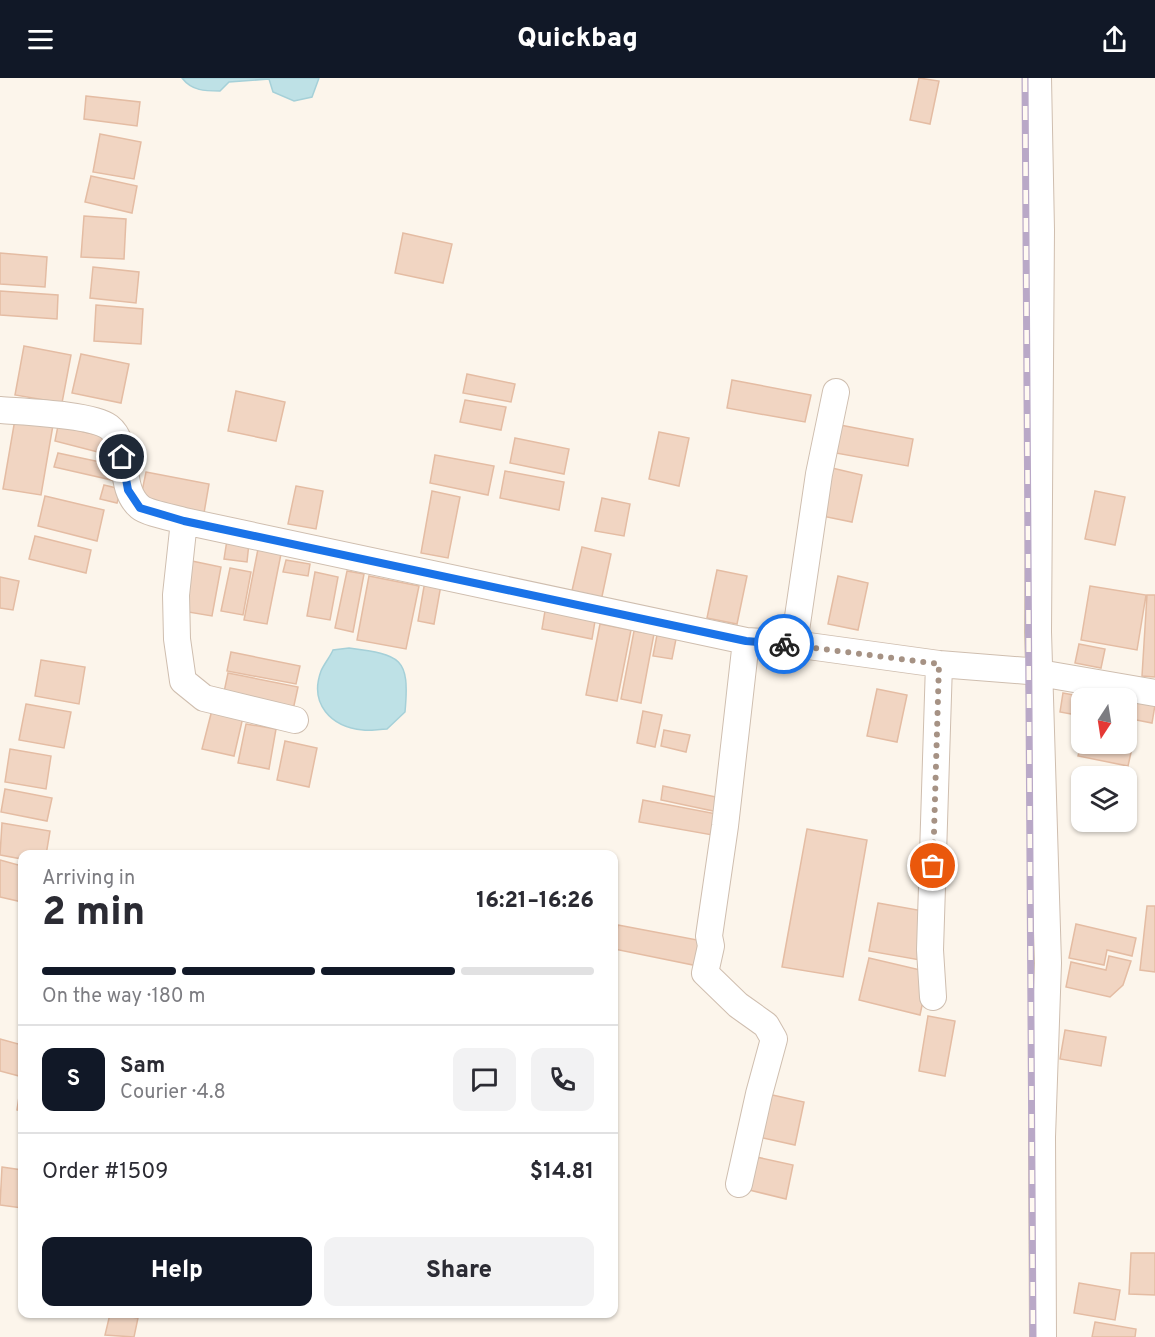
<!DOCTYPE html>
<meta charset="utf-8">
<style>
:root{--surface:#fff;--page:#f2f2f3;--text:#2b2b33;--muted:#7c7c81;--line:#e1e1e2;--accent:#111827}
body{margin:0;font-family:Overpass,sans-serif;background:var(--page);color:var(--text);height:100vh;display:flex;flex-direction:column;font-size:22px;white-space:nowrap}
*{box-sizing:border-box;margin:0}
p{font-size:20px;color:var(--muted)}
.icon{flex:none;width:33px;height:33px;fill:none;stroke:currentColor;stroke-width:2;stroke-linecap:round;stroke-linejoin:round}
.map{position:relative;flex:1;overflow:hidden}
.panel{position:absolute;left:18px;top:772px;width:600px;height:468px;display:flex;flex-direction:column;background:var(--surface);border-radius:12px;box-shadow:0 2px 4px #0004}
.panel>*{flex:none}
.needle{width:39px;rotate:192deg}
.tools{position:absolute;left:1071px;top:610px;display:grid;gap:12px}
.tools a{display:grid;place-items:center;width:66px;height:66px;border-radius:12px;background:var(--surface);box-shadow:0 2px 4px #0004;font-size:30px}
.pin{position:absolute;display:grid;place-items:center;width:51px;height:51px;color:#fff;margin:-26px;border:3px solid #fff;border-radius:50%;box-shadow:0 2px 6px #0007}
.courier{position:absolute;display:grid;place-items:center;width:60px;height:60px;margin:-30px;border:4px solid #1a73e8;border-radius:50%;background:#fff;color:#222;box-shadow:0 2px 8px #0007}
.overview em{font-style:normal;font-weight:800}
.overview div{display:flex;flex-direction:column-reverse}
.overview{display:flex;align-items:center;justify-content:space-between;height:102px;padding:0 24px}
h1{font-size:39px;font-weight:800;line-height:45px}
.bar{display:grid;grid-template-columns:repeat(4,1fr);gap:9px 6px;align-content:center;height:72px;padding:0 24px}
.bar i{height:8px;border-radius:4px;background:var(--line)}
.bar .on{background:var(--accent)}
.bar p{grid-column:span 4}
.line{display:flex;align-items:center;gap:15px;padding:0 24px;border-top:2px solid var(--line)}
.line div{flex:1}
.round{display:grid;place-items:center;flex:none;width:63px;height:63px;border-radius:12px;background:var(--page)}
.primary-button{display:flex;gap:12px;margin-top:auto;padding:12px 24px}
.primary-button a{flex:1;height:69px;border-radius:12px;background:var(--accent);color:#fff;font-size:24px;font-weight:800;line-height:69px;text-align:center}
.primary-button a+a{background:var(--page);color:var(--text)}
header{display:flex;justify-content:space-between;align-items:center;height:78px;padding:0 24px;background:var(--accent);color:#fff;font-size:27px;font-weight:800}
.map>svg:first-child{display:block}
</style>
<header><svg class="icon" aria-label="menu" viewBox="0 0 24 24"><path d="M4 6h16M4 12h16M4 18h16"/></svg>Quickbag<svg class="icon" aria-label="share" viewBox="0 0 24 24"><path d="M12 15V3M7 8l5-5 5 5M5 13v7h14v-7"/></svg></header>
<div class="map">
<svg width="1155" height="1259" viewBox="0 0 1155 1259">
<rect width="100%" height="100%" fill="#fcf5eb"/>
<path fill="#bee1e6" stroke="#a5d0d8" stroke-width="1.5" d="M182 0H319L312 19 294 23 273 14 269 1 229 4 220 13C205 13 192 13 182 0Z
M349 570C401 577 410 579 405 634L387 651C379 651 371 653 363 652 331 649 309 626 321 593 324 586 330 579 333 572Z"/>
<path fill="#f1d5c2" stroke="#e4bca3" stroke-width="1.5" d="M919 0 939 3 930 46 910 42Z
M86 18 140 24 137 48 84 41Z
M100 56 141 64 134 101 93 94Z
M91 98 137 108 132 135 85 124Z
M84 138 126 141 124 181 81 179Z
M403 155 452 166 443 205 395 195Z
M0 175 47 179 45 209 0 206Z
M93 189 139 194 136 225 90 220Z
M0 213 58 217 57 241 0 237Z
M96 227 143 231 141 266 94 263Z
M24 268 71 277 62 325 15 317Z
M81 276 129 286 121 325 72 315Z
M467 296 515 306 511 324 463 315Z
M732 302 811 317 805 344 727 330Z
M236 313 285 324 276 363 228 353Z
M465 322 506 329 501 352 460 344Z
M15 341 53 347 41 417 3 411Z
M835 346 913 361 908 388 830 374Z
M58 348 111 360 117 379 55 363Z
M659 354 689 360 679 408 649 401Z
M515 360 569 371 564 396 510 385Z
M58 375 119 388 116 403 54 389Z
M435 377 494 388 488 417 430 405Z
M832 390 862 397 852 444 822 438Z
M505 393 564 404 559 432 500 420Z
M146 394 209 406 204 435 140 423Z
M104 407 121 411 117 425 100 421Z
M296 408 323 413 316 451 288 446Z
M432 413 460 419 448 480 421 475Z
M1095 413 1125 419 1115 467 1085 461Z
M45 418 104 432 97 463 38 448Z
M602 420 630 426 624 458 595 453Z
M35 458 91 472 86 495 29 481Z
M227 462 249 465 247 484 224 481Z
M582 469 611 476 601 523 571 517Z
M258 471 281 476 267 546 244 542Z
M286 482 310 486 308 498 283 494Z
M192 483 221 489 212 538 182 533Z
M230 490 251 494 243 537 221 533Z
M717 492 747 498 737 546 707 540Z
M347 493 364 496 353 554 335 550Z
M315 494 338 499 330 542 307 538Z
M369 498 419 508 406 571 357 562Z
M838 498 868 505 858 552 828 546Z
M0 499 19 503 13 532 0 530Z
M425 503 441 507 434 546 418 543Z
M1090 508 1146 517 1137 572 1081 562Z
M1147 517H1155V599L1142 598Z
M545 533 595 543 592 561 542 551Z
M600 546 631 552 617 623 586 617Z
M634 553 654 556 641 625 621 621Z
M657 557 676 561 672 581 653 578Z
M1079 566 1105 571 1101 590 1075 585Z
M231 574 300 588 296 606 227 593Z
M41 582 85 589 79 626 35 618Z
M228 595 298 609 293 632 223 619Z
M877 611 907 617 897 664 867 658Z
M1063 615 1090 620 1082 621V638L1060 634Z
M1126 621 1155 627 1152 645 1126 640Z
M26 626 71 634 64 670 19 662Z
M212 632 243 639 234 678 202 671Z
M643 633 662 637 655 669 637 665Z
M246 646 276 651 269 691 238 685Z
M664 652 690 657 686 674 661 668Z
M285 663 317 670 309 709 277 702Z
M1082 663V666H1112L1132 670 1128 688 1078 678Z
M10 671 51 678 46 711 5 704Z
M1126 707 1134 708 1130 726H1126Z
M663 708 721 720 718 734 661 722Z
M5 711 52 720 47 743 1 734Z
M643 722 722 737 718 758 639 744Z
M2 745 50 753 46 777H22V781L0 777Z
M807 751 867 762 843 899 782 889Z
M0 782 22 788V824L0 819Z
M878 825 929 834 920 882 869 873Z
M1147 828H1155V894L1140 892Z
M1076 846 1136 860 1132 878 1107 872 1104 887 1069 880Z
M618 847 708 864 703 889 614 871Z
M1109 878 1131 883 1123 907 1110 919 1066 909 1071 884 1106 892Z
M869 880 929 894 920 937 859 922Z
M928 938 955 943 945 998 919 993Z
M1065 952 1106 959 1101 988 1060 981Z
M0 961 22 967V985L19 998 0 993Z
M20 1012H22V1033L17 1032Z
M768 1016 804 1024 795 1067 759 1059Z
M752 1078 793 1087 786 1121 745 1111Z
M2 1089 22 1092V1130L0 1127Z
M1131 1175H1155V1217L1129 1216Z
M1079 1205 1120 1212 1115 1242 1074 1235Z
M110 1236 138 1240 134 1259 105 1257Z
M1095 1244 1136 1251 1135 1259H1092Z"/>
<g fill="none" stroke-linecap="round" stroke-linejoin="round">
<g stroke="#cfbeaf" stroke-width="28">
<path id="street" d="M1038 0 1041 152 1038 554 1048 885 1042 1059 1043 1259
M0 332C24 334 91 336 109 349 131 366 117 410 140 429 147 435 174 440 184 443L746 563 794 566 939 586 1028 593 1155 615
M184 443 176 517 177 561 183 603 204 620 295 642
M794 566 819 396 836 314
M933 919 930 872 939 586
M739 1106 759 1016 774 961 766 947 738 927 705 895 711 868 709 858 725 748 746 563"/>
</g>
<use href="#street" stroke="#fff" stroke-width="26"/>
<g stroke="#b9a8c7" stroke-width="7">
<path id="rail" d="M1025 0 1033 1259"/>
</g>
<use href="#rail" stroke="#fff9f1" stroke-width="4.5" stroke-dasharray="14" stroke-linecap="butt"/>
</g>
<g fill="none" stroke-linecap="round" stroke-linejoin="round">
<path stroke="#a69284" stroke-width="6" stroke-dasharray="0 10.8" d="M784 566 939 586 933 788"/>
<path stroke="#1a73e8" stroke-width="8" d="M122 379 128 412 140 430 184 443 746 563 784 566"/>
</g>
</svg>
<div class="tools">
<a><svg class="needle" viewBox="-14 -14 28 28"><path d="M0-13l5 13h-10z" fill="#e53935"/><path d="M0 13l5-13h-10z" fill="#7c7c81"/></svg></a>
<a><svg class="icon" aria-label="layers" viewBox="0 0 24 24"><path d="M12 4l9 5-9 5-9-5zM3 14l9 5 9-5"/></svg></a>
</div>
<div class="pin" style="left:933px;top:788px;background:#ea580c"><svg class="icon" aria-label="bag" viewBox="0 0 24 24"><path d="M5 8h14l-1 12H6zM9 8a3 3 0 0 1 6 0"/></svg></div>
<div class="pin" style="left:122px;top:379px;background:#1f2937"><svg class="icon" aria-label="home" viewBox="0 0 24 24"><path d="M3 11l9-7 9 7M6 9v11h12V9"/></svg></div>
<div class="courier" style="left:784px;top:566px"><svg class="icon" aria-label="bike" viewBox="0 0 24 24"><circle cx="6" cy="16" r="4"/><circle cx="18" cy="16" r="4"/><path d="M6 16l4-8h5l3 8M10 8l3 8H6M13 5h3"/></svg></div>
<section class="panel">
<div class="overview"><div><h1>2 min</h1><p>Arriving in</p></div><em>16:21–16:26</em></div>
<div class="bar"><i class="on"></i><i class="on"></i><i class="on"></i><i></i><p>On the way · 180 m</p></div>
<div class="line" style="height:108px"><b class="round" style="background:var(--accent);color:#fff">S</b><div><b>Sam</b><p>Courier · 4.8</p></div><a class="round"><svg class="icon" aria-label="chat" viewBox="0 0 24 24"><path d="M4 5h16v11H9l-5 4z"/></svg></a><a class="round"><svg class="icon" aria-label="phone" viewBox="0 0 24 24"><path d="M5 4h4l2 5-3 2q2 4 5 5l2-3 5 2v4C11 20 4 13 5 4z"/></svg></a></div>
<div class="line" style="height:78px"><div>Order #1509</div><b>$14.81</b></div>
<div class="primary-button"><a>Help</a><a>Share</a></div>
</section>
</div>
